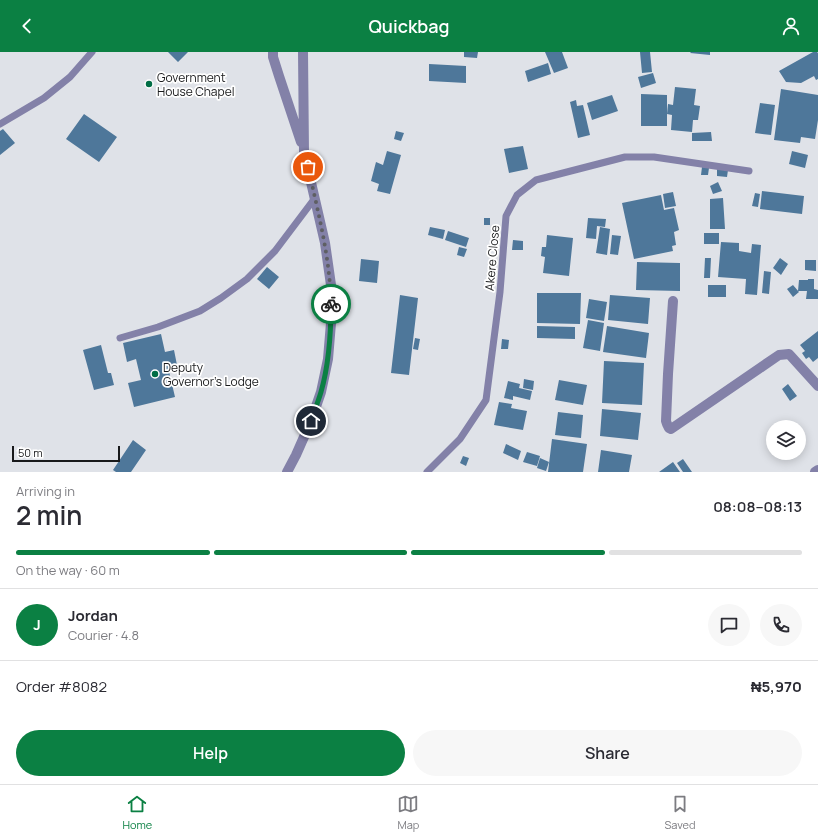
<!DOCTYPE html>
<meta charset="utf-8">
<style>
:root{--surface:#fff;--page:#f7f7f7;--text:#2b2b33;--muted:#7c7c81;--line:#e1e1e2;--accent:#0b8043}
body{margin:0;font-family:Manrope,sans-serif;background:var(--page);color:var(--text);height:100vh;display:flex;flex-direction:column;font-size:15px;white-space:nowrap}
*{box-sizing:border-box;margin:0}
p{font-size:13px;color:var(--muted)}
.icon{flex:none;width:22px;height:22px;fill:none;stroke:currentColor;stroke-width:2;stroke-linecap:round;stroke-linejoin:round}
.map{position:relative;height:420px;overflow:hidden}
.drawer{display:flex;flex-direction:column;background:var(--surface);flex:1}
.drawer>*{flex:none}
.tools{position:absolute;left:766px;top:368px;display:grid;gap:8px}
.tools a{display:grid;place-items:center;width:40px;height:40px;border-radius:50%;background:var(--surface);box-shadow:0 2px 10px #0003;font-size:20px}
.scale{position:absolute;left:12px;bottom:10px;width:108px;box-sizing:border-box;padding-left:4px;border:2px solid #18191b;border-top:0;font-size:11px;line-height:14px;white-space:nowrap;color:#18191b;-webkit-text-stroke:3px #fff;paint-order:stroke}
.pin{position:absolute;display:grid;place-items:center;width:34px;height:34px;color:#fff;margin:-17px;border:2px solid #fff;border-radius:50%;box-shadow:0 1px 4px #0007}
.courier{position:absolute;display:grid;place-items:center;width:40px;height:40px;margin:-20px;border:3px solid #0b8043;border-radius:50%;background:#fff;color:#222;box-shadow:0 1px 5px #0007}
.headline em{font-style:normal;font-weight:600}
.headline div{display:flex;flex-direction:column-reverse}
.headline{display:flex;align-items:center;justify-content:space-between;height:68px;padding:0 16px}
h1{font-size:26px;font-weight:600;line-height:30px}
.bar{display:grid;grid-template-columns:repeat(4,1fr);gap:6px 4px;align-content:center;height:48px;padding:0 16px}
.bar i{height:5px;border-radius:3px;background:var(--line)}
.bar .on{background:var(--accent)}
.bar p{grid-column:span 4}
.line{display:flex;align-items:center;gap:10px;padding:0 16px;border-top:1px solid var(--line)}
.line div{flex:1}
.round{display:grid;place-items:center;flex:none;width:42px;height:42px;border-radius:21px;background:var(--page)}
.primary-button{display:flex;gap:8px;margin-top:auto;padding:8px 16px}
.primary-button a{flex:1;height:46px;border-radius:24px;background:var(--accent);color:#fff;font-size:16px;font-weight:600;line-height:46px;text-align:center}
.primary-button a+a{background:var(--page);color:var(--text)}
header{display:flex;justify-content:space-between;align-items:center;height:52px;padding:0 16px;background:var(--accent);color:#fff;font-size:18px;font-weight:600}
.tabs{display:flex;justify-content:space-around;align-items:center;height:56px;border-top:1px solid var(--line);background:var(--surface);font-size:11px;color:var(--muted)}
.tabs a{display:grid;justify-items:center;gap:2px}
.tabs .on{color:var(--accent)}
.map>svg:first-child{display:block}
</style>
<header><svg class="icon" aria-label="back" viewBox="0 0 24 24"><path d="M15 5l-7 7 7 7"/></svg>Quickbag<svg class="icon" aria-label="person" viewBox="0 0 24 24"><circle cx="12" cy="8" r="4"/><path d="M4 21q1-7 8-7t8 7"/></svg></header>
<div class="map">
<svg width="818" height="420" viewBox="0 0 818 420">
<rect width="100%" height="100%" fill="#dfe2e8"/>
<path fill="#4e779a" d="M168 0H188L178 10Z
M464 0H478L477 6 464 5Z
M545 0H562L568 16 554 21Z
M640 0H650L652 20 642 21Z
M691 0H710V3L690 1Z
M813 0H817L818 1V27L816 28 814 24 801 31 786 30 779 19Z
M548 11 551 22 528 30 525 19Z
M429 12 466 14V31L429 29Z
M653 21 656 31 641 36 638 25Z
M675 35 696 37 694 53 700 54 698 68H693L692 80 671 78 672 63 667 62 668 52 673 53Z
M781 37 818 43V68L815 87 801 85 800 91 774 88Z
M641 42 667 43V74H641Z
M612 43 618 59 592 68 587 51Z
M576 48 577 54 583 53 590 83 578 86 570 50Z
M760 51 775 53 771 83 755 81Z
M84 62 117 85 99 110 66 87Z
M3 77 15 91 0 103V79Z
M396 79 404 81 401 89 394 87Z
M711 80 712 89H692V81Z
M523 94 528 117 509 121 504 97Z
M387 99 401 103 390 142 377 139 379 132 371 129 376 110 383 113Z
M792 99 808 103 805 116 789 112Z
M702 115 709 116 708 123H701Z
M717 117 728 118 727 125 717 124Z
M718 130 722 139 713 142 710 134Z
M762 139 804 144 802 162 760 157Z
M673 140 676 154 665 156 663 142Z
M755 141 760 142 758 155 752 154Z
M661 143 664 158 674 156 679 178 674 180 676 193 672 194 673 199 634 207 622 151Z
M723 146 725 177H710V147Z
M484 166H490V173H484Z
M588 166 606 167 605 175 597 174 596 187 586 186Z
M430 175 445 178 443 187 428 183Z
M600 175 610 177 607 203 596 201Z
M448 179 469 186 466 195 445 188Z
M704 181H719V192H704Z
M547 183 573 186 569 224 543 221 545 205 541 204 542 195H546Z
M612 183 621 184 618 203 610 202Z
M513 188 523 189V198H512Z
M721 190 739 191V199L751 201 752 192 761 193 757 243 745 242 746 227 718 225Z
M459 195 467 197 464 205 457 203Z
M705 206H711L710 226H704Z
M780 206 788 212 781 223 773 216Z
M361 207 379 209 377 231 359 229Z
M805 208H816V219L805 218Z
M637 210 680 211V239L636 238Z
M267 215 279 225 269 237 257 227Z
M764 219 771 220 769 242 762 241Z
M808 227H814V237L818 238V247H806L807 239H798L799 228H808Z
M708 233H726V245H708Z
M793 233 799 240 793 245 787 237Z
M537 241H581L580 272 537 271Z
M400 243 418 246 409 323 391 321Z
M610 243 650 246 648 272 608 268Z
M589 247 607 250 604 269 586 266Z
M588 268 604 271 600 299 583 296Z
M537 274 575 275V287L537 286Z
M607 274 649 281 646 306 603 300Z
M818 279V306L813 310 809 305 806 307 802 301 805 299 800 293Z
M161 282 165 300 174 298 177 313 168 315 175 345 134 355 128 331 141 328 136 307 127 310 123 291Z
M415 286 420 287 418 298 413 297Z
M502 287 509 288 508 297H501Z
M101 293 108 321H111L114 333 94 338 83 298Z
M604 309 644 311 642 353 602 351Z
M524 327 534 329 533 338 523 336Z
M559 328 587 333 583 353 555 348Z
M508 329 520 332 519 336 532 339 530 348 513 344V348L504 346Z
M788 332 797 344 790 349 782 337Z
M499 350 512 352 511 356 527 359 523 378 494 373Z
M602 357 641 361 638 388 600 384Z
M558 360 583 363 581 386 555 383Z
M552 387 587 392 583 420H548Z
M133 388 146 398 131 420H116L113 418Z
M506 392 521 399 518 408 503 401Z
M601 398 632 403 629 420H598Z
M527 400 540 404 537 414 523 410Z
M463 404 469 406 466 414 460 411Z
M540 406 549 410 546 419 537 416Z
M683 407 692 420H683L677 411Z
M673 410 680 420H659Z"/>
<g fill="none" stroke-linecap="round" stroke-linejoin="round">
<path stroke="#8381a8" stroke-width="7" d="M0 72 44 46 70 25 92 0
M120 286 158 275 200 259 221 246 247 227 275 199 315 146
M427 420 460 387 486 348 500 240 506 164 517 143 536 128 625 105H654L749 119"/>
<path stroke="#8381a8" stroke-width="10" d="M673 249 668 322 666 369 667 372 669 376 671 377 779 303 789 302 818 334
M815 420 818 418"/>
<path stroke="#8381a8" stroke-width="10" d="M273 0V5L279 24 301 90
M287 420 296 403 311 369 321 340 328 307 331 271V233L325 191 304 100 303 0"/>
</g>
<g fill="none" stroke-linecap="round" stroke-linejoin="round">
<path stroke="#5e5f63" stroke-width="4" stroke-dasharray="0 7.2" d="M308 115C318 160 330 205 331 252"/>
<path stroke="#0b8043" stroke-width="5" d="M311 369C314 360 318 350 321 340 329 312 331 281 331 252"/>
</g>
<g fill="#006d45" stroke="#fff" stroke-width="1.5">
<circle cx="149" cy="32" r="4"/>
<circle cx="155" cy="322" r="4"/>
</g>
<g text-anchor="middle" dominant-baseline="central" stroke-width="3.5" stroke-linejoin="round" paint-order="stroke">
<g font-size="12" fill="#18191b" stroke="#fff" text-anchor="start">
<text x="157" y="25">Government<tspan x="157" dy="14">House Chapel</tspan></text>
<text x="163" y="315">Deputy<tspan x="163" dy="14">Governor's Lodge</tspan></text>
</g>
<g font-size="12" fill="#18191b" stroke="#fff">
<text transform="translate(492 206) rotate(-85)">Akere Close</text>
</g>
</g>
</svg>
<div class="tools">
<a><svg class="icon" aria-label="layers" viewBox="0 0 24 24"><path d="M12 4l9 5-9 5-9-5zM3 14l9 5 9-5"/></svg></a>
</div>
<div class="scale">50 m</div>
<div class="pin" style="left:308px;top:115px;background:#ea580c"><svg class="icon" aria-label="bag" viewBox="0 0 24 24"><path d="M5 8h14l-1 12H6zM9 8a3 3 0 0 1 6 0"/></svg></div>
<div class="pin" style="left:311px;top:369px;background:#1f2937"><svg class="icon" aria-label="home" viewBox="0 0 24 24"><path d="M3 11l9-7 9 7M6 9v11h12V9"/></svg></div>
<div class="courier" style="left:331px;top:252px"><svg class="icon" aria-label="bike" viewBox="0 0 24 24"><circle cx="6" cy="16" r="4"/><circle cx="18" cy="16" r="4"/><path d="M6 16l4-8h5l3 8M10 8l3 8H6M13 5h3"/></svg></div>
</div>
<section class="drawer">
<div class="headline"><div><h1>2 min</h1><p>Arriving in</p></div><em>08:08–08:13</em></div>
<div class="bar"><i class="on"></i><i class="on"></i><i class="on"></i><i></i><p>On the way · 60 m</p></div>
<div class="line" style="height:72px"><b class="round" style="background:var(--accent);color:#fff">J</b><div><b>Jordan</b><p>Courier · 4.8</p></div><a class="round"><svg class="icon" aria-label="chat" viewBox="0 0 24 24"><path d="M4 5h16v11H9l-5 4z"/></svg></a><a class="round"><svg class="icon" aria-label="phone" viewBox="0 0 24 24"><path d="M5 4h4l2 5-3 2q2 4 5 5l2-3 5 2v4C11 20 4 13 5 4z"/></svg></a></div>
<div class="line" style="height:52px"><div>Order #8082</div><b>₦5,970</b></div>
<div class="primary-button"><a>Help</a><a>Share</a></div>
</section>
<nav class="tabs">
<a class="on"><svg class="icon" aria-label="home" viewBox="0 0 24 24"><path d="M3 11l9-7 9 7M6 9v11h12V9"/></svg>Home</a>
<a><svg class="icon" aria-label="map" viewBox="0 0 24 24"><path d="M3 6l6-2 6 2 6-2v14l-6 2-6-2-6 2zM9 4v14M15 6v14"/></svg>Map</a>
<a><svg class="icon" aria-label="saved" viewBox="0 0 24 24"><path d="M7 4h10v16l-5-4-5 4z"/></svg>Saved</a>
</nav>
